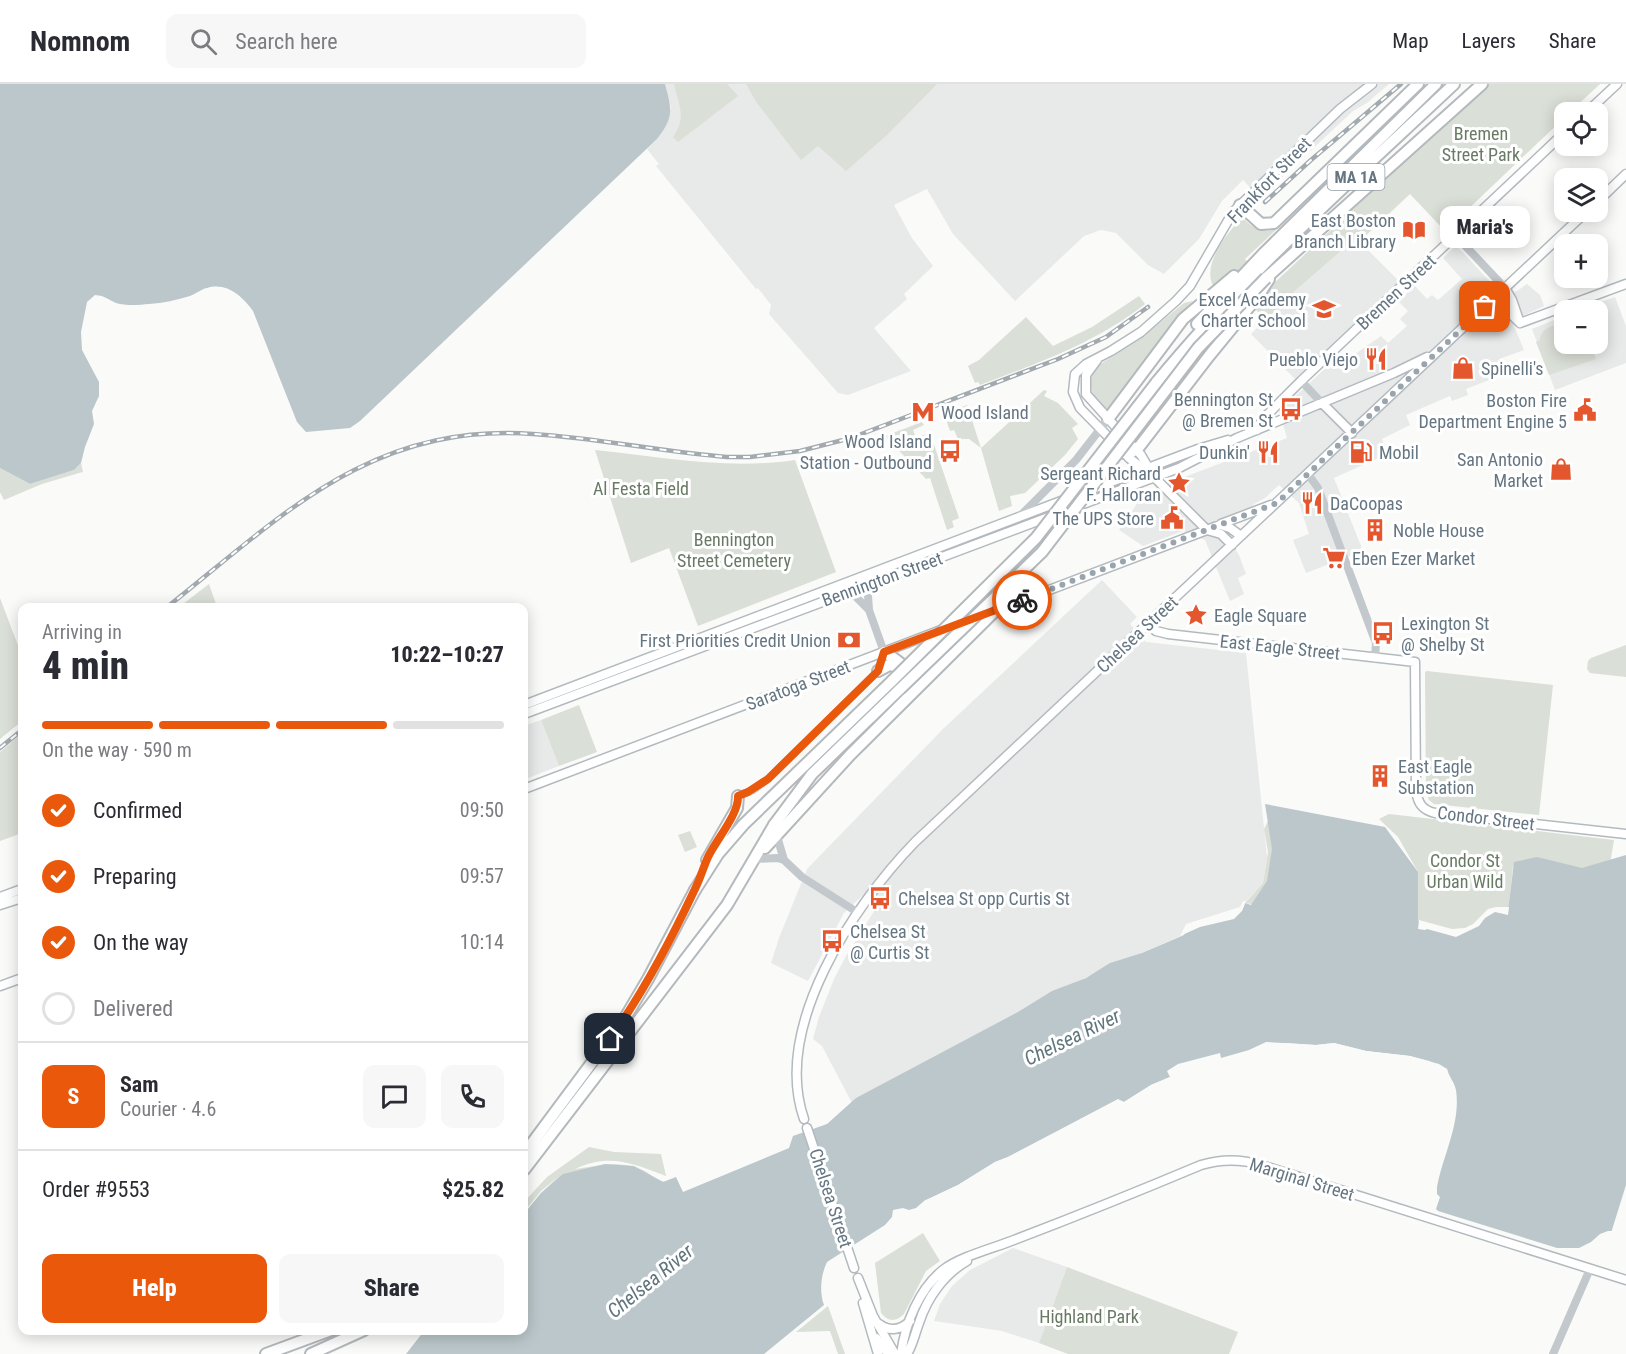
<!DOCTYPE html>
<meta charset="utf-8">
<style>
:root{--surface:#fff;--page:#f7f7f7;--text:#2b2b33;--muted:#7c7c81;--line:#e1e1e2;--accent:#ea580c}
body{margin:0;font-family:"Roboto Condensed",sans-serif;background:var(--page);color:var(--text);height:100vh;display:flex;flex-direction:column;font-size:22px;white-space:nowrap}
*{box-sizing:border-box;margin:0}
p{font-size:20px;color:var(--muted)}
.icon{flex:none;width:33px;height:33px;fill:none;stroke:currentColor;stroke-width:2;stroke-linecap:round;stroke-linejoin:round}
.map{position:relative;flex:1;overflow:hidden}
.details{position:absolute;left:18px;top:519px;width:510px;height:732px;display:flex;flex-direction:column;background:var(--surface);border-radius:12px;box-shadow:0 3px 15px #0003}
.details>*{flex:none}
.tools{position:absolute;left:1554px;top:18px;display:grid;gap:12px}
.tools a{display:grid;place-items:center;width:54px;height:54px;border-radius:12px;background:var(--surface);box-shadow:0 3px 15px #0003;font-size:30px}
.pin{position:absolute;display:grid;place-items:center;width:51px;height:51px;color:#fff;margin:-26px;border-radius:12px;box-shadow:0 3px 9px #0006}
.courier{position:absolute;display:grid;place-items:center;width:60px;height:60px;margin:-30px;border:4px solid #ea580c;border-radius:50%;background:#fff;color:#222;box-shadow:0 2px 8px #0007}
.bubble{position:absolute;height:42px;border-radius:12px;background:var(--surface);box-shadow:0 3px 15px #0003;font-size:20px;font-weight:800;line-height:42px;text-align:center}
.headline em{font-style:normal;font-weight:800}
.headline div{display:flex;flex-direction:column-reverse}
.headline{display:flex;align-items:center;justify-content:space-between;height:102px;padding:0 24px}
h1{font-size:39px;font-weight:800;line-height:45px}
.bar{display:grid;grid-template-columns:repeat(4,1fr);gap:9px 6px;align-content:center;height:72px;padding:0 24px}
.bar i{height:8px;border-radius:4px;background:var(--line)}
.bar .on{background:var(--accent)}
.bar p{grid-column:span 4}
.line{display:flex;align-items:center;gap:15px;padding:0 24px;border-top:2px solid var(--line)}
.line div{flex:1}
.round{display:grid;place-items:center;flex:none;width:63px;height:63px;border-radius:12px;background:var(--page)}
ol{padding:0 24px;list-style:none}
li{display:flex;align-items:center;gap:18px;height:66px}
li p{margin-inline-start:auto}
li .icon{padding:6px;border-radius:50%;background:var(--accent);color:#fff;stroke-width:4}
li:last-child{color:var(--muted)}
li i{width:33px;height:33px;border:3px solid var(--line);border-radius:50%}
.primary-button{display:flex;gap:12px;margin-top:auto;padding:12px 24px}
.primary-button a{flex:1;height:69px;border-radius:12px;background:var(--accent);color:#fff;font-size:24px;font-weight:800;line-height:69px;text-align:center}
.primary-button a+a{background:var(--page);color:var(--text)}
header{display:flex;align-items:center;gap:36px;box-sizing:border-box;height:84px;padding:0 30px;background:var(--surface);border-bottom:2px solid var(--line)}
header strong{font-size:28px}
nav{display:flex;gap:33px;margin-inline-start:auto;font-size:21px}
.search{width:420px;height:54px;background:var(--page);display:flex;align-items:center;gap:15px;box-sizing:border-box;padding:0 21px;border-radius:12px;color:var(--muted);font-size:22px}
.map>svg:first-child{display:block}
</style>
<header>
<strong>Nomnom</strong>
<div class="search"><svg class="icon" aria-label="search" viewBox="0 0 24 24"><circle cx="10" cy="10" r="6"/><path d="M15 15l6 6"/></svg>Search here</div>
<nav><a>Map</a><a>Layers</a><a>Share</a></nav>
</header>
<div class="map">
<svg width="1626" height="1270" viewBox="0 0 1626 1270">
<rect width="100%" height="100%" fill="#fafaf8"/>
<path fill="#e8e9e9" d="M665 0H1389L1367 19 1353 27 1260 114 1243 96 1222 117 1199 155 1164 190 1148 181 1116 149 1101 146 1084 152 1015 217 953 150 927 105 894 121 912 154 933 182 904 210 907 215 874 244 911 287 848 311 838 309 769 230 771 221 758 204 756 205 656 82 659 80 647 65 657 55 671 24Z
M1356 154 1399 197 1295 295 1251 250 1296 206Z
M1456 161 1492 200 1501 218 1527 200 1540 211 1544 222 1512 237 1524 266 1499 275 1501 282 1494 285 1497 293 1466 305 1468 311 1452 317 1450 312 1406 331 1410 341 1382 355 1387 370 1334 394 1363 467 1306 489 1293 456 1309 450 1299 419 1279 401 1265 414 1254 420 1226 450 1239 471 1246 490 1238 494 1244 510 1230 517 1205 456 1183 447 1143 462 1119 446 1145 408 1287 354 1279 327 1342 269 1348 275 1381 252 1388 259 1407 242 1400 235 1408 227 1398 217 1415 202 1427 215 1432 211 1438 216 1462 195 1443 174Z
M1615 213 1626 242V279L1555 306 1532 245 1564 232V260H1598V226H1579Z
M1102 496 1137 533 1130 540 1146 558 1246 569 1267 773 1263 799 1247 816 1242 825 1071 900 852 1019 822 962 813 955 819 933 834 895 846 872 878 821 865 809 844 829 808 897 771 879 779 854 807 785 943 645Z
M541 636 559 682 528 694 524 681V642Z
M1013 1164 1067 1183 1039 1259 1002 1247 934 1237 940 1220 952 1202 970 1186Z"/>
<path fill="#dadfd7" d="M674 0H727L738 12 678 58 673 53C687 33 679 22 674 0Z
M746 0H937L887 51 846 87 818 62 801 76 757 19Z
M1487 0H1600L1570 28H1564V34L1445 147 1410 110 1360 157 1356 154 1296 206 1266 236 1225 195 1213 202C1202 179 1227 150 1242 133 1253 144 1261 150 1277 145L1245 175 1271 202Z
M1139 212 1145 220C1096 259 1038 279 980 301L978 298 975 299 968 282 979 276 1026 233 1053 262 1092 243Z
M1193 217 1177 235 1107 328 1093 311 1091 306V294L1094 287 1099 281 1137 257 1184 219Z
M1564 238V260H1590L1596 275 1549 291 1536 258 1540 256C1541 243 1554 242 1564 238Z
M1044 306 1047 307 1044 312 1058 319 1078 340 1072 344 1078 355 1065 371 1025 409 1010 412 1012 422 999 427 981 364 969 355H958L954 346 950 347 944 330 967 321 981 364Z
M922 338 924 341 913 346 916 354 930 349 959 434 952 437 954 443 947 446 930 394 926 395 885 352Z
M595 366C661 373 729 386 795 376L836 488 698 542 669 464 631 479Z
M81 379 83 388 79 389 42 400 4 416 0 408V384L30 400 74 386Z
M209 500 217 523H179Z
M0 514 22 572V637L0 655Z
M1626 561V593L1590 589 1587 585 1588 577 1591 574Z
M1427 587 1553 601 1539 731 1434 720 1429 716 1426 709 1425 588Z
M579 621 597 668 559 682 541 636Z
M22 649V749L0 757V668Z
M1389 730 1614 756 1608 792 1513 782 1505 860 1245 819 1263 799 1268 768 1264 745 1268 737 1418 788 1398 753 1379 735Z
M690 747 697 763 685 768 678 751Z
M589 1063 614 1068 661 1070 666 1092C632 1079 609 1069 575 1085 598 1082 617 1076 640 1085 649 1088 655 1096 665 1098L524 1130 541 1109 559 1092 541 1107 524 1128V1118L547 1093Z
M923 1149 940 1177 926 1187 904 1230C896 1238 888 1238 881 1229L875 1179Z
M1067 1183 1238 1248 1229 1270H1068L1039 1259Z
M828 1222 845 1270H838L830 1247 796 1248Z"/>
<path fill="#bbc7cb" d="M0 0H665C672 26 674 33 657 55L360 337 350 344 306 348 297 338 253 227C242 212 227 198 207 204 201 205 196 210 190 212 177 216 163 219 149 220 139 221 126 222 116 219 107 215 106 212 95 211L87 218 81 248 82 266 99 298V312L92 327 94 340 85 363 81 379 74 386 30 400 0 384Z
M1265 720 1385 743 1418 788V837L1452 848 1466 847 1490 828 1508 827 1514 778 1537 773 1582 784 1626 771V1147H1608L1600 1150 1591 1158 1579 1164H1557L1438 1127 1436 1125 1440 1113 1437 1110V1103C1443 1071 1461 1039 1456 1006 1454 997 1449 993 1447 985L1429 977 1410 972 1366 967 1334 959 1316 961 1266 958 1249 966 1221 974 1220 969 1178 980 1167 987 1170 993 1151 1001 1124 1018 1118 1016 1008 1073 995 1078 958 1101 924 1117 916 1124 909 1126 903 1124 893 1126 892 1133 885 1141 827 1178C821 1190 819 1208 824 1221L764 1270H406L424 1247 524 1246V1130L541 1109 563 1090 605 1080 634 1082 663 1098 676 1093 683 1108 789 1064 793 1052 827 1040 856 1014 1018 928 1052 907 1086 894 1110 879 1142 869 1184 851 1187 843 1242 826 1245 819 1251 821 1267 797 1272 765Z"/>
<path fill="#fafaf8" d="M1243 817H1246L1242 827 1234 835 1200 843 1180 852 1186 840 1240 823Z
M1496 823H1509L1508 831 1495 828 1485 834 1479 842 1456 853 1427 845 1425 846 1418 845 1419 836 1452 845 1465 844 1473 840 1488 825Z
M1285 959 1316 961 1334 959 1366 967 1410 972 1439 980 1447 985 1449 994 1446 992 1444 987 1437 983 1409 975 1365 970 1334 962 1316 964 1279 961Z
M1170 993 1166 998 1153 1003 1125 1021 1118 1019 1009 1076 996 1080 960 1104 927 1119 924 1117 958 1101 995 1078 1008 1073 1118 1015 1124 1018 1151 1001Z
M1626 1101V1150H1615L1611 1149Z"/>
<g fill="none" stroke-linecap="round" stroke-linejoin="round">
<g stroke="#b3babf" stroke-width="11">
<path id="secondary" d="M1587 28 1617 0
M1598 117 1626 90
M1505 204C1502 220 1508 228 1520 239
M1505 204 1512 216 1520 239
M1478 231 1500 227 1510 230
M1520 239 1626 200
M1097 276 1086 291V310L1122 350
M1322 319 1352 349
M1257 346 1263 335 1301 297 1564 49
M1133 362 1141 371 1151 388
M1221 440 1271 421
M1207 446 1154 393 1129 374 1080 324 1073 308 1075 290 1086 280 1111 267 1141 248 1176 217 1190 202 1233 128 1340 25 1372 0
M1207 446 1221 450 1232 461
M994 527 1220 441 1230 444 1241 452
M1148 540 1156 547 1168 550 1415 578 1416 707C1418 719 1422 726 1435 729L1626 750
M524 621 1198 365 1228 356
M524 630 1179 384 1237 354 1394 289 1427 273
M524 705 970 535
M0 813 22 805
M0 821 22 814
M0 902 22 894
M804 1035C772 943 853 822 915 758L1586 128
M807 1044 854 1184
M858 1194 873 1232 895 1270
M863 1219 878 1270
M879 1240C890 1248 901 1246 910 1237
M876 1254 888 1270
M901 1270C905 1240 919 1205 943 1186 959 1173 994 1164 1014 1156 1077 1132 1139 1107 1201 1081 1221 1075 1241 1075 1261 1081L1626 1196
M907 1270C913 1261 915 1249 919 1239 927 1214 944 1190 967 1177"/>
</g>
<g stroke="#b4b9bd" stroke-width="14">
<path id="trunk" d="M884 568C897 576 913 586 912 602
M878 587 889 581 902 584
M765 764 850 671 997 525
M524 1070 625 934 648 895 695 806
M524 1086 727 821 774 741
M266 1270 331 1246
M311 1270 364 1246"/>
</g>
<g stroke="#b4b9bd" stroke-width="14">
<path id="motorway" d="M1240 121 1261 140 1274 139 1418 0
M1266 194 1482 0
M1197 240 1264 169 1436 0
M1156 299C1245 190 1352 96 1454 0
M1108 335 1183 235 1234 192
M1124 369 1132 368 1139 363 1209 272 1258 212 1269 195
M774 741 812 690 900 605
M707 776 737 724 738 712
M695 806 718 770 744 740 892 597"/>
</g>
<path stroke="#c3c8cc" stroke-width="8" d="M1456 152 1505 204
M1301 297 1322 319
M1308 390 1318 404 1376 559 1375 574
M1020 432 1076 376 1108 335
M849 498 856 513 869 526
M738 712 753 706 768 695 878 587 884 568 869 526 868 511 863 497
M776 749 784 776 802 793 857 828
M755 775 777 774 784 776
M1553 1270 1590 1185"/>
<use href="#secondary" stroke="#fff" stroke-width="8"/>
<use href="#trunk" stroke="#fff" stroke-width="10"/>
<use href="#motorway" stroke="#fff" stroke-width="10"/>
<g stroke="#a2aab0" stroke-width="4.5">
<path id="rail" d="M1265 118 1311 76 1401 0
M166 524C284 430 371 339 533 350 598 354 662 368 727 373H750L800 367 851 354 1058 275 1106 253 1148 223
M0 664 22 646"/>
</g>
<use href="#rail" stroke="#fff" stroke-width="2" stroke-dasharray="7" stroke-linecap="butt"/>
<g stroke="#b4b9bd" stroke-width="14" stroke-linecap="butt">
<path id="motorway-bridge" d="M892 597 1036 454 1156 299
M900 605 1042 468 1198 264 1266 194"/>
</g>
<use href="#motorway-bridge" stroke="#fff" stroke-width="10"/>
</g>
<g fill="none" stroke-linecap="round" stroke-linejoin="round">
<path stroke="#99a4ac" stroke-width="6" stroke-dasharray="0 10.8" d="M1022 516 1277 419 1485 223"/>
<path stroke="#ea580c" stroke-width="8" d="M610 955C643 909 670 858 694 807 700 796 703 784 708 773 716 756 739 730 738 712L748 708 768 695 878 587 884 568 1022 516"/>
</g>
<defs>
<g id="library-bare" transform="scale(1.8)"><path d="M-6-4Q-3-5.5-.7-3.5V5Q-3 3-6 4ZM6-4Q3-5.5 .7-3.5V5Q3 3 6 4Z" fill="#e4572e" stroke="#fff" stroke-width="2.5" paint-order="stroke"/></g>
<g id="school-bare" transform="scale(1.8)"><path d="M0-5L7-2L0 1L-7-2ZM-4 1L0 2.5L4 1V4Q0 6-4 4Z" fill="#e4572e" stroke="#fff" stroke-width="2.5" paint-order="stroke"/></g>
<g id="restaurant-bare" transform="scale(1.8)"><path d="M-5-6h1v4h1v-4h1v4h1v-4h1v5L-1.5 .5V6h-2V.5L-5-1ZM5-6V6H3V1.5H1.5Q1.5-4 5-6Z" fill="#e4572e" stroke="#fff" stroke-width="2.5" paint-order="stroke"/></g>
<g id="shop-bare" transform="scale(1.8)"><path d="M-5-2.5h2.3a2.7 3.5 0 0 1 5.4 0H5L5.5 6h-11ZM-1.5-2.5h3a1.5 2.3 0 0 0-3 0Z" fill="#e4572e" stroke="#fff" stroke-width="2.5" paint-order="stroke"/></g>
<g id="bus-bare" transform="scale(1.8)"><path d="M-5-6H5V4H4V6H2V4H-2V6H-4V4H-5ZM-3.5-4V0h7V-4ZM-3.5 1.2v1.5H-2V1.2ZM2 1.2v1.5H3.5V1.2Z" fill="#e4572e" stroke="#fff" stroke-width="2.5" paint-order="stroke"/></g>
<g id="civic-bare" transform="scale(1.8)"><path d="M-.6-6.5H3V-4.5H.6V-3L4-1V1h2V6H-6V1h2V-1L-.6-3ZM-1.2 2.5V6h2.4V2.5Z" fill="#e4572e" stroke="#fff" stroke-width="2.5" paint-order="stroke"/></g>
<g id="metro-bare" transform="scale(1.8)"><path d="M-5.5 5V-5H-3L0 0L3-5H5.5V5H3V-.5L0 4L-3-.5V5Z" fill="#e4572e" stroke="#fff" stroke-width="2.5" paint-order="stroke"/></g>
<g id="fuel-bare" transform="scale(1.8)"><path d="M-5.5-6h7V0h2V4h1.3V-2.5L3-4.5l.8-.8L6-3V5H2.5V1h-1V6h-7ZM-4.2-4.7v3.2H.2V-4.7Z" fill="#e4572e" stroke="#fff" stroke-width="2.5" paint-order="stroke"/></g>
<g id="sight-bare" transform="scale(1.8)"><path d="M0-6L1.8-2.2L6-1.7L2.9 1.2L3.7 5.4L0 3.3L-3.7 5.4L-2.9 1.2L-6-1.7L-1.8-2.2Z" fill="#e4572e" stroke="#fff" stroke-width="2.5" paint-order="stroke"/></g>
<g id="building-bare" transform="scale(1.8)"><path d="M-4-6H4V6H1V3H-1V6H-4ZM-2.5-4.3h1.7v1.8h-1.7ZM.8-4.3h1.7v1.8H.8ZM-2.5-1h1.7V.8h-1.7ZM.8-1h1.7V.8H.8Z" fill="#e4572e" stroke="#fff" stroke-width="2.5" paint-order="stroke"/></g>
<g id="supermarket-bare" transform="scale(1.8)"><path d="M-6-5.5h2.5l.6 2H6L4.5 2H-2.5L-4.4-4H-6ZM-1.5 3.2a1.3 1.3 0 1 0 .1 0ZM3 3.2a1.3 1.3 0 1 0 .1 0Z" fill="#e4572e" stroke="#fff" stroke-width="2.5" paint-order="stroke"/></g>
<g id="bank-bare" transform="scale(1.8)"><path d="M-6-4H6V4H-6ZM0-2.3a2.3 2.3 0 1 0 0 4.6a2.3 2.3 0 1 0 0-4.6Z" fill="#e4572e" stroke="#fff" stroke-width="2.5" paint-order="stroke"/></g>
</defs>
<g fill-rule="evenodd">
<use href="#library-bare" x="1414" y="146"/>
<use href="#school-bare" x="1324" y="225"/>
<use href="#restaurant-bare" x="1376" y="275"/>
<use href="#shop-bare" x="1463" y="284"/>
<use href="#bus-bare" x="1291" y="325"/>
<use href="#civic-bare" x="1585" y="326"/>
<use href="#metro-bare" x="923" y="328"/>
<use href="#bus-bare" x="950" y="367"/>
<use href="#restaurant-bare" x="1268" y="368"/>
<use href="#fuel-bare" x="1361" y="368"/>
<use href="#shop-bare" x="1561" y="385"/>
<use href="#sight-bare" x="1179" y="399"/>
<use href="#restaurant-bare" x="1312" y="419"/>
<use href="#civic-bare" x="1172" y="434"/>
<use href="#building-bare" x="1375" y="446"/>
<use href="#supermarket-bare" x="1334" y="474"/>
<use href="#sight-bare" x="1196" y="531"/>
<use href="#bus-bare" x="1383" y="549"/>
<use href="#bank-bare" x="849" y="556"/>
<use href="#building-bare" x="1380" y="692"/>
<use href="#bus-bare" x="880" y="814"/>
<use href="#bus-bare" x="832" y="857"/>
</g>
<g text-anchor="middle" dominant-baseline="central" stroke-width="6" stroke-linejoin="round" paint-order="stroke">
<rect fill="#fff" stroke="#939fa8" stroke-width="1.5" x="1327.5" y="80" width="57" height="26" rx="4.5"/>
<g font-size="16" font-weight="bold" fill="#657683">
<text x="1356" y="93">MA 1A</text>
</g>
<g font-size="18" fill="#687a64" stroke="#fff">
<text x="1481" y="49">Bremen<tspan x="1481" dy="21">Street Park</tspan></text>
<text x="641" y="404">Al Festa Field</text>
<text x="734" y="455">Bennington<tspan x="734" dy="21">Street Cemetery</tspan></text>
<text x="1465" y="776">Condor St<tspan x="1465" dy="21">Urban Wild</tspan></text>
<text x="1089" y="1232">Highland Park</text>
</g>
<g font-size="18" fill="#657683" stroke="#fff">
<text transform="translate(1269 96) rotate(-46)">Frankfort Street</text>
<text transform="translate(1396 208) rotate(-43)">Bremen Street</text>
<text transform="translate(882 495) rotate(-20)">Bennington Street</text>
<text transform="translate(1137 550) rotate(-43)">Chelsea Street</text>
<text transform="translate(1280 563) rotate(6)">East Eagle Street</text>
<text transform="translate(798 601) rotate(-21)">Saratoga Street</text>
<text transform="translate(1486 734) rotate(7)">Condor Street</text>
<text transform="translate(1302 1095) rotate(17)">Marginal Street</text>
<text transform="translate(831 1114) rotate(72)">Chelsea Street</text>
</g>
<g font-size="18" fill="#657683" stroke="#fff" text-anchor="end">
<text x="1396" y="136">East Boston<tspan x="1396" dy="21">Branch Library</tspan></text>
<text x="1306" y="215">Excel Academy<tspan x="1306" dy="21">Charter School</tspan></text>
<text x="1358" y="275">Pueblo Viejo</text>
<text x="1481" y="284" text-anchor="start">Spinelli's</text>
<text x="1273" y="315">Bennington St<tspan x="1273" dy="21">@ Bremen St</tspan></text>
<text x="1567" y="316">Boston Fire<tspan x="1567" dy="21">Department Engine 5</tspan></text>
<text x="941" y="328" text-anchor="start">Wood Island</text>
<text x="932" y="357">Wood Island<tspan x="932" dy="21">Station - Outbound</tspan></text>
<text x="1250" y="368">Dunkin'</text>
<text x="1379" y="368" text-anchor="start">Mobil</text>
<text x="1543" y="375">San Antonio<tspan x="1543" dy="21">Market</tspan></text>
<text x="1161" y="389">Sergeant Richard<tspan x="1161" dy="21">F. Halloran</tspan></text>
<text x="1330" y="419" text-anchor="start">DaCoopas</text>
<text x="1154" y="434">The UPS Store</text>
<text x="1393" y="446" text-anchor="start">Noble House</text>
<text x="1352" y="474" text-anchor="start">Eben Ezer Market</text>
<text x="1214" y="531" text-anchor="start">Eagle Square</text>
<text x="1401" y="539" text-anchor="start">Lexington St<tspan x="1401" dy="21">@ Shelby St</tspan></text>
<text x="831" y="556">First Priorities Credit Union</text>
<text x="1398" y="682" text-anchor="start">East Eagle<tspan x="1398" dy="21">Substation</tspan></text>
<text x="898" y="814" text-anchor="start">Chelsea St opp Curtis St</text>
<text x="850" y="847" text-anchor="start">Chelsea St<tspan x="850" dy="21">@ Curtis St</tspan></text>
</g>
<g font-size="20" font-style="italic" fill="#60757c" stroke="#fff">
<text transform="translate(1072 953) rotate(-26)">Chelsea River</text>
<text transform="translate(650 1197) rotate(-39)">Chelsea River</text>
</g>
</g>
</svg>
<div class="tools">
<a><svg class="icon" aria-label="locate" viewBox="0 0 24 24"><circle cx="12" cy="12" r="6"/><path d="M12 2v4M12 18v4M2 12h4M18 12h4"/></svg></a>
<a><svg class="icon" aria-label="layers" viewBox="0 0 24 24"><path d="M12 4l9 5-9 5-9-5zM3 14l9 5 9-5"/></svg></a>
<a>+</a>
<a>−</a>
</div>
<div class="pin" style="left:1485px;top:223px;background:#ea580c"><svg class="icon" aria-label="bag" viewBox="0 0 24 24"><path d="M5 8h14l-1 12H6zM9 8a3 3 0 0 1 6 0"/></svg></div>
<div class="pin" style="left:610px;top:955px;background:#1f2937"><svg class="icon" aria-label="home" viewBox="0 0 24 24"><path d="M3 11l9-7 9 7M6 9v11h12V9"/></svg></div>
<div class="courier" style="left:1022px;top:516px"><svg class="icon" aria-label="bike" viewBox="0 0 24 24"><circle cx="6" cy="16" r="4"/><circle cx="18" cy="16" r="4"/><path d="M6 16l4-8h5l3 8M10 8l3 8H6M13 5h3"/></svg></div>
<div class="bubble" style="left:1440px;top:122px;width:90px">Maria's</div>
<section class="details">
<div class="headline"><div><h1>4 min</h1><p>Arriving in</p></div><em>10:22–10:27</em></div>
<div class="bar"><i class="on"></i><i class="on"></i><i class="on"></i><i></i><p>On the way · 590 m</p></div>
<ol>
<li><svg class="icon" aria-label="check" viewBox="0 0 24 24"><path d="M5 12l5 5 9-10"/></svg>Confirmed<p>09:50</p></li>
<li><svg class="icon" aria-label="check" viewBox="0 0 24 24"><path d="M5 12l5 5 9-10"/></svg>Preparing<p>09:57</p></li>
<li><svg class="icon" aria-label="check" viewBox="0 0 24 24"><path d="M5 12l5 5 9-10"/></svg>On the way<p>10:14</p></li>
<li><i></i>Delivered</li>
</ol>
<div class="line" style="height:108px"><b class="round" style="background:var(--accent);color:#fff">S</b><div><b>Sam</b><p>Courier · 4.6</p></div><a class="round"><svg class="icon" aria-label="chat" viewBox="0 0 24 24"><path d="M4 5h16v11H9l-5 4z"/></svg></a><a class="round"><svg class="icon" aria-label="phone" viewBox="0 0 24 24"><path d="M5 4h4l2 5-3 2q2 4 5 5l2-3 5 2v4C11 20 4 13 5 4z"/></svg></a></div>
<div class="line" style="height:78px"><div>Order #9553</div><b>$25.82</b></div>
<div class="primary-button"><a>Help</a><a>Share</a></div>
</section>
</div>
